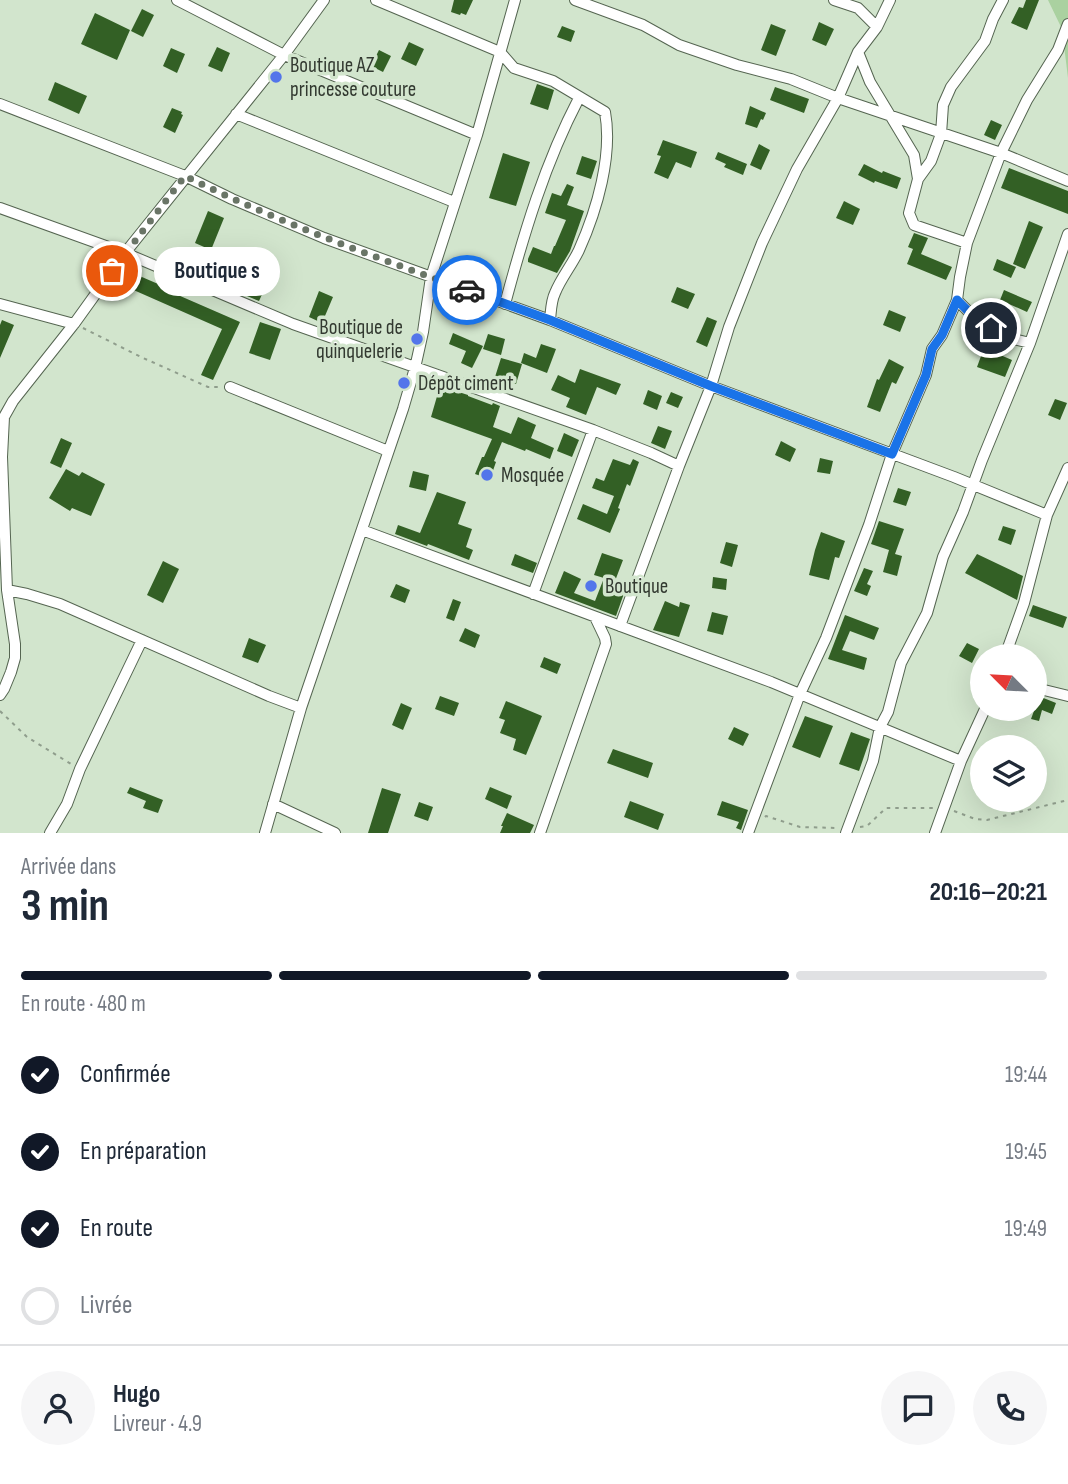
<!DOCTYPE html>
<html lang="fr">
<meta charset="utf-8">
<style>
:root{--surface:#fff;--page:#f6f6f7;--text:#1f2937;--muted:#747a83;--line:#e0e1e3;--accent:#111827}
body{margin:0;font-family:"Sofia Sans Condensed",sans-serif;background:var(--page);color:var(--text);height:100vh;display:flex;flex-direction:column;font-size:26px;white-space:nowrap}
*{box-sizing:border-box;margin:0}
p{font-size:23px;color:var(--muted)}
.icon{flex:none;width:38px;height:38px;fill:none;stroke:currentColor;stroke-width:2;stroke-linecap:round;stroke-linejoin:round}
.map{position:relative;height:833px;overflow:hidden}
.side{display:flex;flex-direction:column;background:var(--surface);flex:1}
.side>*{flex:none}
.needle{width:46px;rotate:294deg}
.buttons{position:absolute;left:970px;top:644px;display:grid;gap:14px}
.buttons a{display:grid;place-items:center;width:77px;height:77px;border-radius:50%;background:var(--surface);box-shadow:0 7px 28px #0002;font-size:35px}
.pin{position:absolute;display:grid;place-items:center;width:60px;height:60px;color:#fff;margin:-30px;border:4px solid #fff;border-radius:50%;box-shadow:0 2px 7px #0007}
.courier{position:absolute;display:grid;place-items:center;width:70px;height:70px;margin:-35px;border:5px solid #1a73e8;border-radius:50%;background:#fff;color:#222;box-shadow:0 2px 9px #0007}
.bubble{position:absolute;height:49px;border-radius:24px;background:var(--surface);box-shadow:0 7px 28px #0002;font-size:23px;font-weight:700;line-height:49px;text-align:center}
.head em{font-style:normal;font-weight:700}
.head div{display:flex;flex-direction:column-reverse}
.head{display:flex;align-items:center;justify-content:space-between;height:119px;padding:0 21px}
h1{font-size:46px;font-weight:700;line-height:52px}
.bar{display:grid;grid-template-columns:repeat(4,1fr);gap:10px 7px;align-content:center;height:84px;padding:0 21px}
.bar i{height:9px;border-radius:5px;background:var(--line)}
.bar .selected{background:var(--accent)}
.bar p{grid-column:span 4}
.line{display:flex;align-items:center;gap:18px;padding:0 21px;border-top:2px solid var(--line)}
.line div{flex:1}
.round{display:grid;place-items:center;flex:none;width:74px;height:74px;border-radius:37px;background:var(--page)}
ol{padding:0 21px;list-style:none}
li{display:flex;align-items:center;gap:21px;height:77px}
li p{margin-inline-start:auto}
li .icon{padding:7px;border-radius:50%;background:var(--accent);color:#fff;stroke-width:4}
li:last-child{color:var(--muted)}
li i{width:38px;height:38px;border:4px solid var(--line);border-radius:50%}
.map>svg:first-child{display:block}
</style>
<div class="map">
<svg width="1068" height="833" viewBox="0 0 1068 833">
<rect width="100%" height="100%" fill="#d2e5cd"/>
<path fill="#aad1a0" d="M1048 0H1068V78L1062 29Z"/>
<path fill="#336025" d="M454 0H473L466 15 461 13 460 15 451 12Z
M1026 0H1039L1027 30 1011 23 1019 7 1023 8Z
M142 9 154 15 143 37 131 31Z
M95 13 130 30 117 60 81 44Z
M819 22 834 29 826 46 812 40Z
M771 24 786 30 776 56 761 50Z
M562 26 575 31 571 42 557 37Z
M409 42 424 49 416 66 401 59Z
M217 47 230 53 222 72 208 66Z
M171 48 185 54 177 73 163 66Z
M379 50 391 56 383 72 371 66Z
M55 82 87 96 79 114 48 100Z
M537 84 554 90 548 110 530 104Z
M775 87 809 99 804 113 770 100Z
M750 106 766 113 763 120 761 119 757 128 745 124Z
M172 108 182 112 181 114 183 115 175 133 163 127Z
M991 120 1002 125 995 140 984 135Z
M663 140 697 152 691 168 676 162 668 179 654 173 661 156 657 155Z
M759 144 770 150 761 170 750 165Z
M718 152 747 164 743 175 724 167 726 164 715 159Z
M503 153 530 162 516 206 489 198Z
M582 156 597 161 591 179 576 174Z
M864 164 882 173 883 171 901 178 897 189 875 181 874 183 858 175Z
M1009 168 1068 191V214L1001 188Z
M567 184 574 187 567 205 584 211 570 251 557 273 528 262V259L533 247 551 254 554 246H555L566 220 545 213 552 193 561 196Z
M844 201 860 209 853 225 836 218Z
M208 211 224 218 211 250 195 243Z
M1029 221 1043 227 1025 269 1013 264Z
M914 233 928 238 921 254 952 267 946 280 907 264 913 249 908 247Z
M997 259 1016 267 1011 278 993 270Z
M242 262 271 275 259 301 230 289Z
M135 274 172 290 171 292 240 322 213 380 201 375 222 329 129 288Z
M677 287 695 294 688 309 671 302Z
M1004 290 1032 302 1027 312 1000 300Z
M319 291 333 297 322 323 309 317Z
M889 310 906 317 900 332 883 325Z
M707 317 717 321 707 347 696 342Z
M2 320 14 325 0 358V325Z
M260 322 281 329 270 360 249 353Z
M453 333 483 346 472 368 461 363 466 351 449 344Z
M488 334 505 339 501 355 483 349Z
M541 344 556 349 547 373 521 363 524 353 536 358Z
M984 348 1012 360 1005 377 977 367Z
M501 358 522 364 516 384 495 377Z
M889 359 904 367 896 384 892 382 880 412 867 407 877 379 879 380Z
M580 369 621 384 616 395 597 387 586 415 566 407 570 398 551 390 558 375 575 383Z
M440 386 468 395V396L492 405 493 403 500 406 493 427 511 434 518 417 536 425 531 438 554 448 550 459 526 449 525 451 502 442 494 461 496 462 490 479 475 474 482 457H484L492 439 431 417Z
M648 390 662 396 657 410 643 404Z
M671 392 683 397 678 408 666 403Z
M1055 399 1067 403 1060 420 1048 415Z
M658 426 672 431 665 449 651 443Z
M564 433 579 440 572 457 557 451Z
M61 438 72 443 61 468 50 463Z
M781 441 796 449 790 462 775 455Z
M820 458 833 461 830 474 817 472Z
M613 459 630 465 633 459 639 462 630 486 627 484 618 508 620 509 610 533 577 519 583 504 607 514 614 496 592 488 596 478 604 481Z
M66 469 79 476 82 472 105 484 91 516 72 508 70 511 49 498Z
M413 471 429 475 426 491 409 487Z
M898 488 911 492 906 506 893 502Z
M437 492 466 502 458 524 472 529 466 547 473 550 469 560 428 544 427 546 395 534 398 525 420 533Z
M879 521 904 529 895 554 902 556 897 576 883 572 889 550 871 544Z
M1003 526 1016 530 1011 545 998 540Z
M821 532 845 541 839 558 835 557 829 580 809 575 815 550Z
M726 542 738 545 732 567 720 563Z
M602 553 623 560 615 581 627 585 616 616 555 593 564 571 581 579 574 593 595 601 604 578 594 575Z
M515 554 537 563 533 573 511 565Z
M977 554 1023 576 1017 600 965 573Z
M163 561 179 569 163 603 147 595Z
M864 568 873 571 867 584 871 586 867 596 854 591Z
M713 577 727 579 726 590 712 588Z
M396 584 410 590 405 603 390 597Z
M453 599 461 602 454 621 446 618Z
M665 601 679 607 680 602 690 605 679 637 653 630Z
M1033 605 1067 617 1063 628 1029 616Z
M712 612 728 616 723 635 707 631Z
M845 615 879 628 874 640 850 631 842 650 867 658 864 670 828 659Z
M465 628 480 635 475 648 459 641Z
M249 638 266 645 258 663 242 657Z
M967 643 979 649 972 663 959 656Z
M544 657 561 664 557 674 540 667Z
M440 696 459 703 454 716 435 709Z
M1041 697 1056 703 1052 714 1042 710 1039 721 1031 719 1038 700Z
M506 701 542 716 526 755 513 750 516 739 500 733 505 720 499 718Z
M401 703 412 708 403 730 392 725Z
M805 716 833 726 820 758 792 747Z
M734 727 749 734 743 746 728 739Z
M851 732 870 739 859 771 839 764Z
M613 749 653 763 648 778 607 763Z
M130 787 163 800 158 813 143 808 146 801 127 793Z
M490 787 512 796 507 809 485 799Z
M382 788 401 794 388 833H368Z
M630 801 664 814 658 830 624 817Z
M722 801 748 810 741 830 736 828 739 822 717 815Z
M419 802 433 807 428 821 414 816Z
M507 813 534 825 530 833H500L503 826H501Z"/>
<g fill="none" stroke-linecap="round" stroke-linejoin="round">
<g stroke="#556551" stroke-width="12">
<path id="minor" d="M177 0 284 55 477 135
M376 0 500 52 514 68 553 81 605 112C613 155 597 210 579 250 572 265 561 278 555 293 551 301 551 311 550 320
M575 0 643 25 679 45 737 65 791 79 838 98 1001 153 1068 181
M834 0 858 8 877 27
M858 52 870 82 914 155 918 179
M0 104 185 176 232 199 324 238 550 320 711 386 954 477 1047 515 1024 603 1005 656
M236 114 454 202
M0 208 125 253 293 324 593 430 651 453 679 466
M967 243 914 225 909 213 918 179 931 161 941 134 943 105 951 87 985 41 993 19 1003 0
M957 300 977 320 1005 337 1030 343
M0 304 74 324
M505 304C524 233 545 163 579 98
M230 387 388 451
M1047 515 1068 468
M362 530 771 682 961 761
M7 590 27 594 60 604 269 696 301 708
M533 594 593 430
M620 626 679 466 711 386 729 327 762 243 797 169 838 98 858 52 877 27 890 0
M1034 694 1040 689 1068 696
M0 695 4 689 11 672 15 658V644L7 590 2 457 4 417 13 401 74 324 125 253 284 55 324 0
M273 804 335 833
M50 833 67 804 80 769 142 640
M265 833 301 708 403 409 415 368 423 332 431 277 477 135 515 0
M540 833 606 644 605 638 595 617
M748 833 800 694 826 638 869 525 892 454 926 375 932 349 942 335 957 300 960 277 967 243 1001 153 1027 100 1058 50 1068 24
M846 833 873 761 880 727 888 712 901 663 927 613 943 557 963 512 982 460 1030 343 1068 234
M935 833 961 761 985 709"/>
</g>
<path stroke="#8f9d8c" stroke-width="2" stroke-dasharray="3.5 5" stroke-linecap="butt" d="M83 328 141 357 208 387H219
M0 711 27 737 71 764
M954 811 975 819 987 820 1068 800
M765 817 766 816 800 827 837 828
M860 827 867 826 886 808H935"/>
<use href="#minor" stroke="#fff" stroke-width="10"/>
</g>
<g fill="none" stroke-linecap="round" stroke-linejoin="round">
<path stroke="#6a7567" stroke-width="7" stroke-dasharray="0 12.6" d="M112 271 185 176C276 221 371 256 467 290"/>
<path stroke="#1a73e8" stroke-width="9" d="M467 290 550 320 711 386 892 454 926 375 932 349 942 335 957 300 977 320 991 328"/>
</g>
<g fill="#5375ea" stroke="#d2e5cd" stroke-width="2.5">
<circle cx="276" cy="77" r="7"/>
<circle cx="417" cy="339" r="7"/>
<circle cx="404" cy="383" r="7"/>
<circle cx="487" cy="475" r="7"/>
<circle cx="591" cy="586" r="7"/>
</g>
<g text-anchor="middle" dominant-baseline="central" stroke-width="7" stroke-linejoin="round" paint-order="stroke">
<g font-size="21" fill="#323930" stroke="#d2e5cd" text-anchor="start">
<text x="290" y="65">Boutique AZ<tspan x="290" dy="24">princesse couture</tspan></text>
<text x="403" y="327" text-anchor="end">Boutique de<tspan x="403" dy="24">quinquelerie</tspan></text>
<text x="418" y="383">Dépôt ciment</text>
<text x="501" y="475">Mosquée</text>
<text x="605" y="586">Boutique</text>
</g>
</g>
</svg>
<div class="buttons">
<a><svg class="needle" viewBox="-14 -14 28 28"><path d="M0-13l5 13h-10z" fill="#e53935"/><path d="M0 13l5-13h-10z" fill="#747a83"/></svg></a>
<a><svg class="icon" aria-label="layers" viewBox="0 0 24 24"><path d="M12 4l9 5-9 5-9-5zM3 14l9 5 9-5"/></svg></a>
</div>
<div class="pin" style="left:112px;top:271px;background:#ea580c"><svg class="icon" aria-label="bag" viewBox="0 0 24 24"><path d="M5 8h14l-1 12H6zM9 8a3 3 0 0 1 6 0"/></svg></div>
<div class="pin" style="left:991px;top:328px;background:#1f2937"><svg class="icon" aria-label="home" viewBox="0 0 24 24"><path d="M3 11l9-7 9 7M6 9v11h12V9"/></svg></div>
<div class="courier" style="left:467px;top:290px"><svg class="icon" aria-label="car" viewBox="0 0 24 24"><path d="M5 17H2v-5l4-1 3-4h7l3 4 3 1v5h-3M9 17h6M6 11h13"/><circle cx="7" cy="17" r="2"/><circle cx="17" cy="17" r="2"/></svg></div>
<div class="bubble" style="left:154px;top:247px;width:126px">Boutique s</div>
</div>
<section class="side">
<div class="head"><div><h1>3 min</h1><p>Arrivée dans</p></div><em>20:16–20:21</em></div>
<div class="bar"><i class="selected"></i><i class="selected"></i><i class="selected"></i><i></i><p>En route · 480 m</p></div>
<ol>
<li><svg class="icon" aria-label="check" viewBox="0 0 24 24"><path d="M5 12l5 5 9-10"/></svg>Confirmée<p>19:44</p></li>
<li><svg class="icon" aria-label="check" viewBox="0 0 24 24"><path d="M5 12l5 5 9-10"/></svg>En préparation<p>19:45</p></li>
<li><svg class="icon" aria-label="check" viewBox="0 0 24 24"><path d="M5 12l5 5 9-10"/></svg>En route<p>19:49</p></li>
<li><i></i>Livrée</li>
</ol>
<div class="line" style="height:126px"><a class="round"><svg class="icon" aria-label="person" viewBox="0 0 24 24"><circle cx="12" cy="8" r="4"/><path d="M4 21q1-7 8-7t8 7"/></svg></a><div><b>Hugo</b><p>Livreur · 4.9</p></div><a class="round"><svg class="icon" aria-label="chat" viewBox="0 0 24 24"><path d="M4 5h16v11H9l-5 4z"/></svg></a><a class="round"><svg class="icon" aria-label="phone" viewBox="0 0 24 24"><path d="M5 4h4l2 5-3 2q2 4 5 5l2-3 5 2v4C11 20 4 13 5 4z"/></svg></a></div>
</section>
